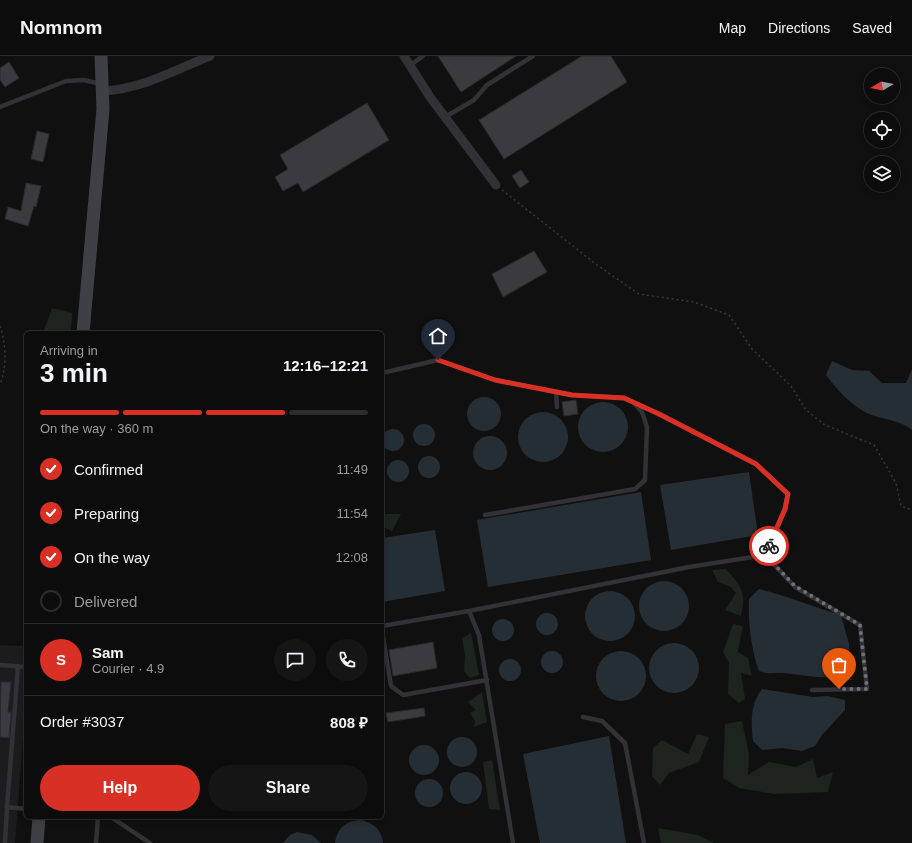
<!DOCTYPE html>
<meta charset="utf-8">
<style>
:root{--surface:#0c0c0d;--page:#151516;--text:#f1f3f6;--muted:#9a9b9d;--line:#2c2c2e;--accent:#d93025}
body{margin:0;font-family:Arial,sans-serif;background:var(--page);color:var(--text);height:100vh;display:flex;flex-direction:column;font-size:15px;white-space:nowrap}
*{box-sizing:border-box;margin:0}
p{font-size:13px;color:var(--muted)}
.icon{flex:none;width:22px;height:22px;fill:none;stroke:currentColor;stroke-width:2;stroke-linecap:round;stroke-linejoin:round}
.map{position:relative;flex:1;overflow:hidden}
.sheet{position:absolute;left:24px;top:275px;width:360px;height:488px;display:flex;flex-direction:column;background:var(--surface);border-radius:6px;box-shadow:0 2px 6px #0003,0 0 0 1px var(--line)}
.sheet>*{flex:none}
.needle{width:26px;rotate:260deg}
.controls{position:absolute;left:864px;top:12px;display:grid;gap:8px}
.controls a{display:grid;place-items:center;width:36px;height:36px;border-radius:50%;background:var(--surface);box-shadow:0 2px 6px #0003,0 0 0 1px var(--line);font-size:20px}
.pin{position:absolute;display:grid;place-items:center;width:34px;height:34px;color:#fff;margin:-41px -17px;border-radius:50% 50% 50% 0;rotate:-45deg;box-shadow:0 0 4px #0007}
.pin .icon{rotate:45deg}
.courier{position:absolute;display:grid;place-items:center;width:40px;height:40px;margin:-20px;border:3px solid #d93025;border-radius:50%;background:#fff;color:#222;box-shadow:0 1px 5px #0007}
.summary em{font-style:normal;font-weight:700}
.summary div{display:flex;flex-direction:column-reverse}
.summary{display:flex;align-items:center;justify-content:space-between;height:68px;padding:0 16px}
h1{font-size:26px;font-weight:700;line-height:30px}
.bar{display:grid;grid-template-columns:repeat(4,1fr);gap:6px 4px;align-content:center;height:48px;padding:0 16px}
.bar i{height:5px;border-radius:3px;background:var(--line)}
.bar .selected{background:var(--accent)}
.bar p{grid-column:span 4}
.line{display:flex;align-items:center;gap:10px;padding:0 16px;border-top:1px solid var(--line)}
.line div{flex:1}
.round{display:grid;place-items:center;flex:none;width:42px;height:42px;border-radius:21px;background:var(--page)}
ol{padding:0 16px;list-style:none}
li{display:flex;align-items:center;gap:12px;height:44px}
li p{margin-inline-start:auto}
li .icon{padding:4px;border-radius:50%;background:var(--accent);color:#fff;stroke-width:4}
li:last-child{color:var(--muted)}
li i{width:22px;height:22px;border:2px solid var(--line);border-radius:50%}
.cta{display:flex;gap:8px;margin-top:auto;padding:8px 16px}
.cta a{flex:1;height:46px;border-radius:24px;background:var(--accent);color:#fff;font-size:16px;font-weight:700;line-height:46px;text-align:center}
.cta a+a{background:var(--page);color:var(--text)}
header{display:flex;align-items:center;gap:24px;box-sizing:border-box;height:56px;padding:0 20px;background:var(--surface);border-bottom:1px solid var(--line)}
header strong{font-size:19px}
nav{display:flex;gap:22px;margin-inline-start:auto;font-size:14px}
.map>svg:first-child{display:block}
</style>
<header>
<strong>Nomnom</strong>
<nav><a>Map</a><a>Directions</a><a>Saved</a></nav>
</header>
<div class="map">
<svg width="912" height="787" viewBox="0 0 912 787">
<rect width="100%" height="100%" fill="#101011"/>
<path fill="#1c1c1e" d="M0 589 26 590V643L15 787H0Z"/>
<path fill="#1c241d" d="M52 252 72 257 71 277H43Z
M382 458H401L392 475 382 470Z
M726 513C742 531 746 536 741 560L725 554 736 537 731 531 718 526 712 514Z
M733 568 743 570 738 596 748 602 752 620 741 617 745 643 739 647 728 638 729 607 723 596Z
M471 577 479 619 470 622 464 615 465 599 462 582Z
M482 636 487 666 474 671 475 665 470 657 476 654 468 646Z
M742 665 749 698 748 719 769 706 796 711 813 703 817 722 833 716 828 736 774 738 739 732 723 722 725 668Z
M697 678 709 681 699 706 669 717 660 729 652 720 653 692 662 684 688 698Z
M492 704 500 754 489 753 483 706Z
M658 772 698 779 714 787H661Z"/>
<path fill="#262e35" d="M832 305 852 314 869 315 882 327H906L912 313V374C901 365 888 364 875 360 855 354 838 335 826 319Z
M467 358a17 17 0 1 1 34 0a17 17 0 1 1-34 0Z
M578 371a25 25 0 1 1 50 0a25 25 0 1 1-50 0Z
M518 381a25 25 0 1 1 50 0a25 25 0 1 1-50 0Z
M413 379a11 11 0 1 1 22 0a11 11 0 1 1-22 0Z
M382 384a11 11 0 1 1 22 0a11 11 0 1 1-22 0Z
M473 397a17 17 0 1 1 34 0a17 17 0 1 1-34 0Z
M418 411a11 11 0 1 1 22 0a11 11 0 1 1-22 0Z
M387 415a11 11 0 1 1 22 0a11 11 0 1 1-22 0Z
M749 416 758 479 671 494 660 429Z
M641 436 651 504 488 531 477 464Z
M435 474 445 535 382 546V482Z
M639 550a25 25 0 1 1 50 0a25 25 0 1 1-50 0Z
M759 533C787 540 813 551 841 559L849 588 850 615C829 627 803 618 780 617 772 617 767 618 759 615 751 593 748 566 749 543Z
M585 560a25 25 0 1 1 50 0a25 25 0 1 1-50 0Z
M536 568a11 11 0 1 1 22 0a11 11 0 1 1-22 0Z
M492 574a11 11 0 1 1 22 0a11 11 0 1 1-22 0Z
M649 612a25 25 0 1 1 50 0a25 25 0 1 1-50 0Z
M541 606a11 11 0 1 1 22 0a11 11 0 1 1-22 0Z
M596 620a25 25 0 1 1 50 0a25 25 0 1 1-50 0Z
M499 614a11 11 0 1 1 22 0a11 11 0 1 1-22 0Z
M762 633 813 641 827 640 845 644V654L822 679 815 690 802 695 782 692 762 694 753 685C751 665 750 649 762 633Z
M609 680 626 787H540L523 698Z
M447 696a15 15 0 1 1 30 0a15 15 0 1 1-30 0Z
M409 704a15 15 0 1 1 30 0a15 15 0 1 1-30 0Z
M450 732a16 16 0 1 1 32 0a16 16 0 1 1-32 0Z
M415 737a14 14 0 1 1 28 0a14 14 0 1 1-28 0Z
M360 764C372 766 382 773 383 787H335C337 773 345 765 360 764Z
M297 776 312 779 321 787H283L290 779Z"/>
<path fill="#3a3a3f" stroke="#2a2a2d" d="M438 0H516L461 36Z
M582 0H611L627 26 504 103 479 64Z
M9 6 19 22 5 31 0 24V12Z
M367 47 389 84 303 136 298 127 283 135 275 121 288 113 280 99Z
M37 75 49 78 43 106 31 103Z
M521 114 529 126 520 132 512 120Z
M26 127 41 130 36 151 34 150 28 170 5 163 8 151 21 155Z
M534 195 547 216 503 241 492 218Z
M576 344 578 358 564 360 562 346Z
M433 586 437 612 393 620 389 594Z
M1 626H11L8 656H11L9 682 0 681Z
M424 652 425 660 388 666 386 657Z"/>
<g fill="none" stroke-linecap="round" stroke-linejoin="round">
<path stroke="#37383d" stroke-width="1.5" stroke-dasharray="2 3" stroke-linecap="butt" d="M502 134 597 209 639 238 694 246 729 259 752 293 791 330 806 354 825 369 874 389 896 427 901 450 912 454
M0 270C6 286 7 313 0 328"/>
<path stroke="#313136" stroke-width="4.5" d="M411 9 423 0
M0 51 66 25 84 24 101 28
M445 61 474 44 487 29 533 0
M382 317 438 304 495 324 572 339 624 342 659 358 756 408 788 438 785 453 765 499 689 511 469 555
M556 336 557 351
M485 459 635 433 645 424 647 371 642 356 634 347
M765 499 795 531 860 569 867 633 812 634
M382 570 469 555 479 579 513 787
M382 574 391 630 403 639 487 624
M0 609 26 611
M18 610 7 751 26 753
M583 661 602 665 625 687 644 787
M111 761 150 787
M5 787 7 751
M96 787 98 761"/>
<path stroke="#313136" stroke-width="9" d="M404 0 430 41 496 129
M102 35C140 34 175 14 210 0"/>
<path stroke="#3f4046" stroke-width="13" d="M83 277 103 53 101 0
M37 787 39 761"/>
</g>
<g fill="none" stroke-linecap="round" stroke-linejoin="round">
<path stroke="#6e717a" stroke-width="4" stroke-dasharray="0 7.2" d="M769 490 765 499 795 530 860 569 867 633H839"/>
<path stroke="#d93025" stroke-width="5" d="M438 304 495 324 572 339 624 342 659 358 756 408 788 438 785 453 769 490"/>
</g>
</svg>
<div class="controls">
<a><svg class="needle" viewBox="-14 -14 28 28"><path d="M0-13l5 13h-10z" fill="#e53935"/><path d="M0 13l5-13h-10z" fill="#9a9b9d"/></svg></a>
<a><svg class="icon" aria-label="locate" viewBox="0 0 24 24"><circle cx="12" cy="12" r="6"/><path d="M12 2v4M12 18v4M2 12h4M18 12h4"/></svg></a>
<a><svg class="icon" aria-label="layers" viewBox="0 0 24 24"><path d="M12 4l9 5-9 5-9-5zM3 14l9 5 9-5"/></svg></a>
</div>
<div class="pin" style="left:839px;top:633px;background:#ea580c"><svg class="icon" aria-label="bag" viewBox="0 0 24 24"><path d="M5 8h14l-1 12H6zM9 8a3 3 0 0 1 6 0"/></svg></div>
<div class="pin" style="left:438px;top:304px;background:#1f2937"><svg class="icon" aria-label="home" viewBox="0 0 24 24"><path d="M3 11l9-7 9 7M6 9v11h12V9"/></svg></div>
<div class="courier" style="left:769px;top:490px"><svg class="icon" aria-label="bike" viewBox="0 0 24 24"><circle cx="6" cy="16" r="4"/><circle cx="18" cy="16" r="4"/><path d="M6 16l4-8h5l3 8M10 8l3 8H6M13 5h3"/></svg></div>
<section class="sheet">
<div class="summary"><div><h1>3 min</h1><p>Arriving in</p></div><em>12:16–12:21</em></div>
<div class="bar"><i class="selected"></i><i class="selected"></i><i class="selected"></i><i></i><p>On the way · 360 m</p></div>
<ol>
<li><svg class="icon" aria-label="check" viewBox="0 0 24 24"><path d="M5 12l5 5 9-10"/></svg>Confirmed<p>11:49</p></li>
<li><svg class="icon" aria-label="check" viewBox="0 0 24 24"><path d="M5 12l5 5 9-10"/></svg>Preparing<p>11:54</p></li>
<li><svg class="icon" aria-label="check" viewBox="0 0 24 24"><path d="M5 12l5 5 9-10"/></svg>On the way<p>12:08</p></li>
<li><i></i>Delivered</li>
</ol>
<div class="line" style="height:72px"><b class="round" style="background:var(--accent);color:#fff">S</b><div><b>Sam</b><p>Courier · 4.9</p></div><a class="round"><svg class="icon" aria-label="chat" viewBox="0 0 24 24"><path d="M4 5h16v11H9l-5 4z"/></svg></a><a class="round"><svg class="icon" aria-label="phone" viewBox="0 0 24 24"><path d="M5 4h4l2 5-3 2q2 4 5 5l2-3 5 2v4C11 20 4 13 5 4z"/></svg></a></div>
<div class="line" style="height:52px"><div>Order #3037</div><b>808 ₽</b></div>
<div class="cta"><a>Help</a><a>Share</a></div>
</section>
</div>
